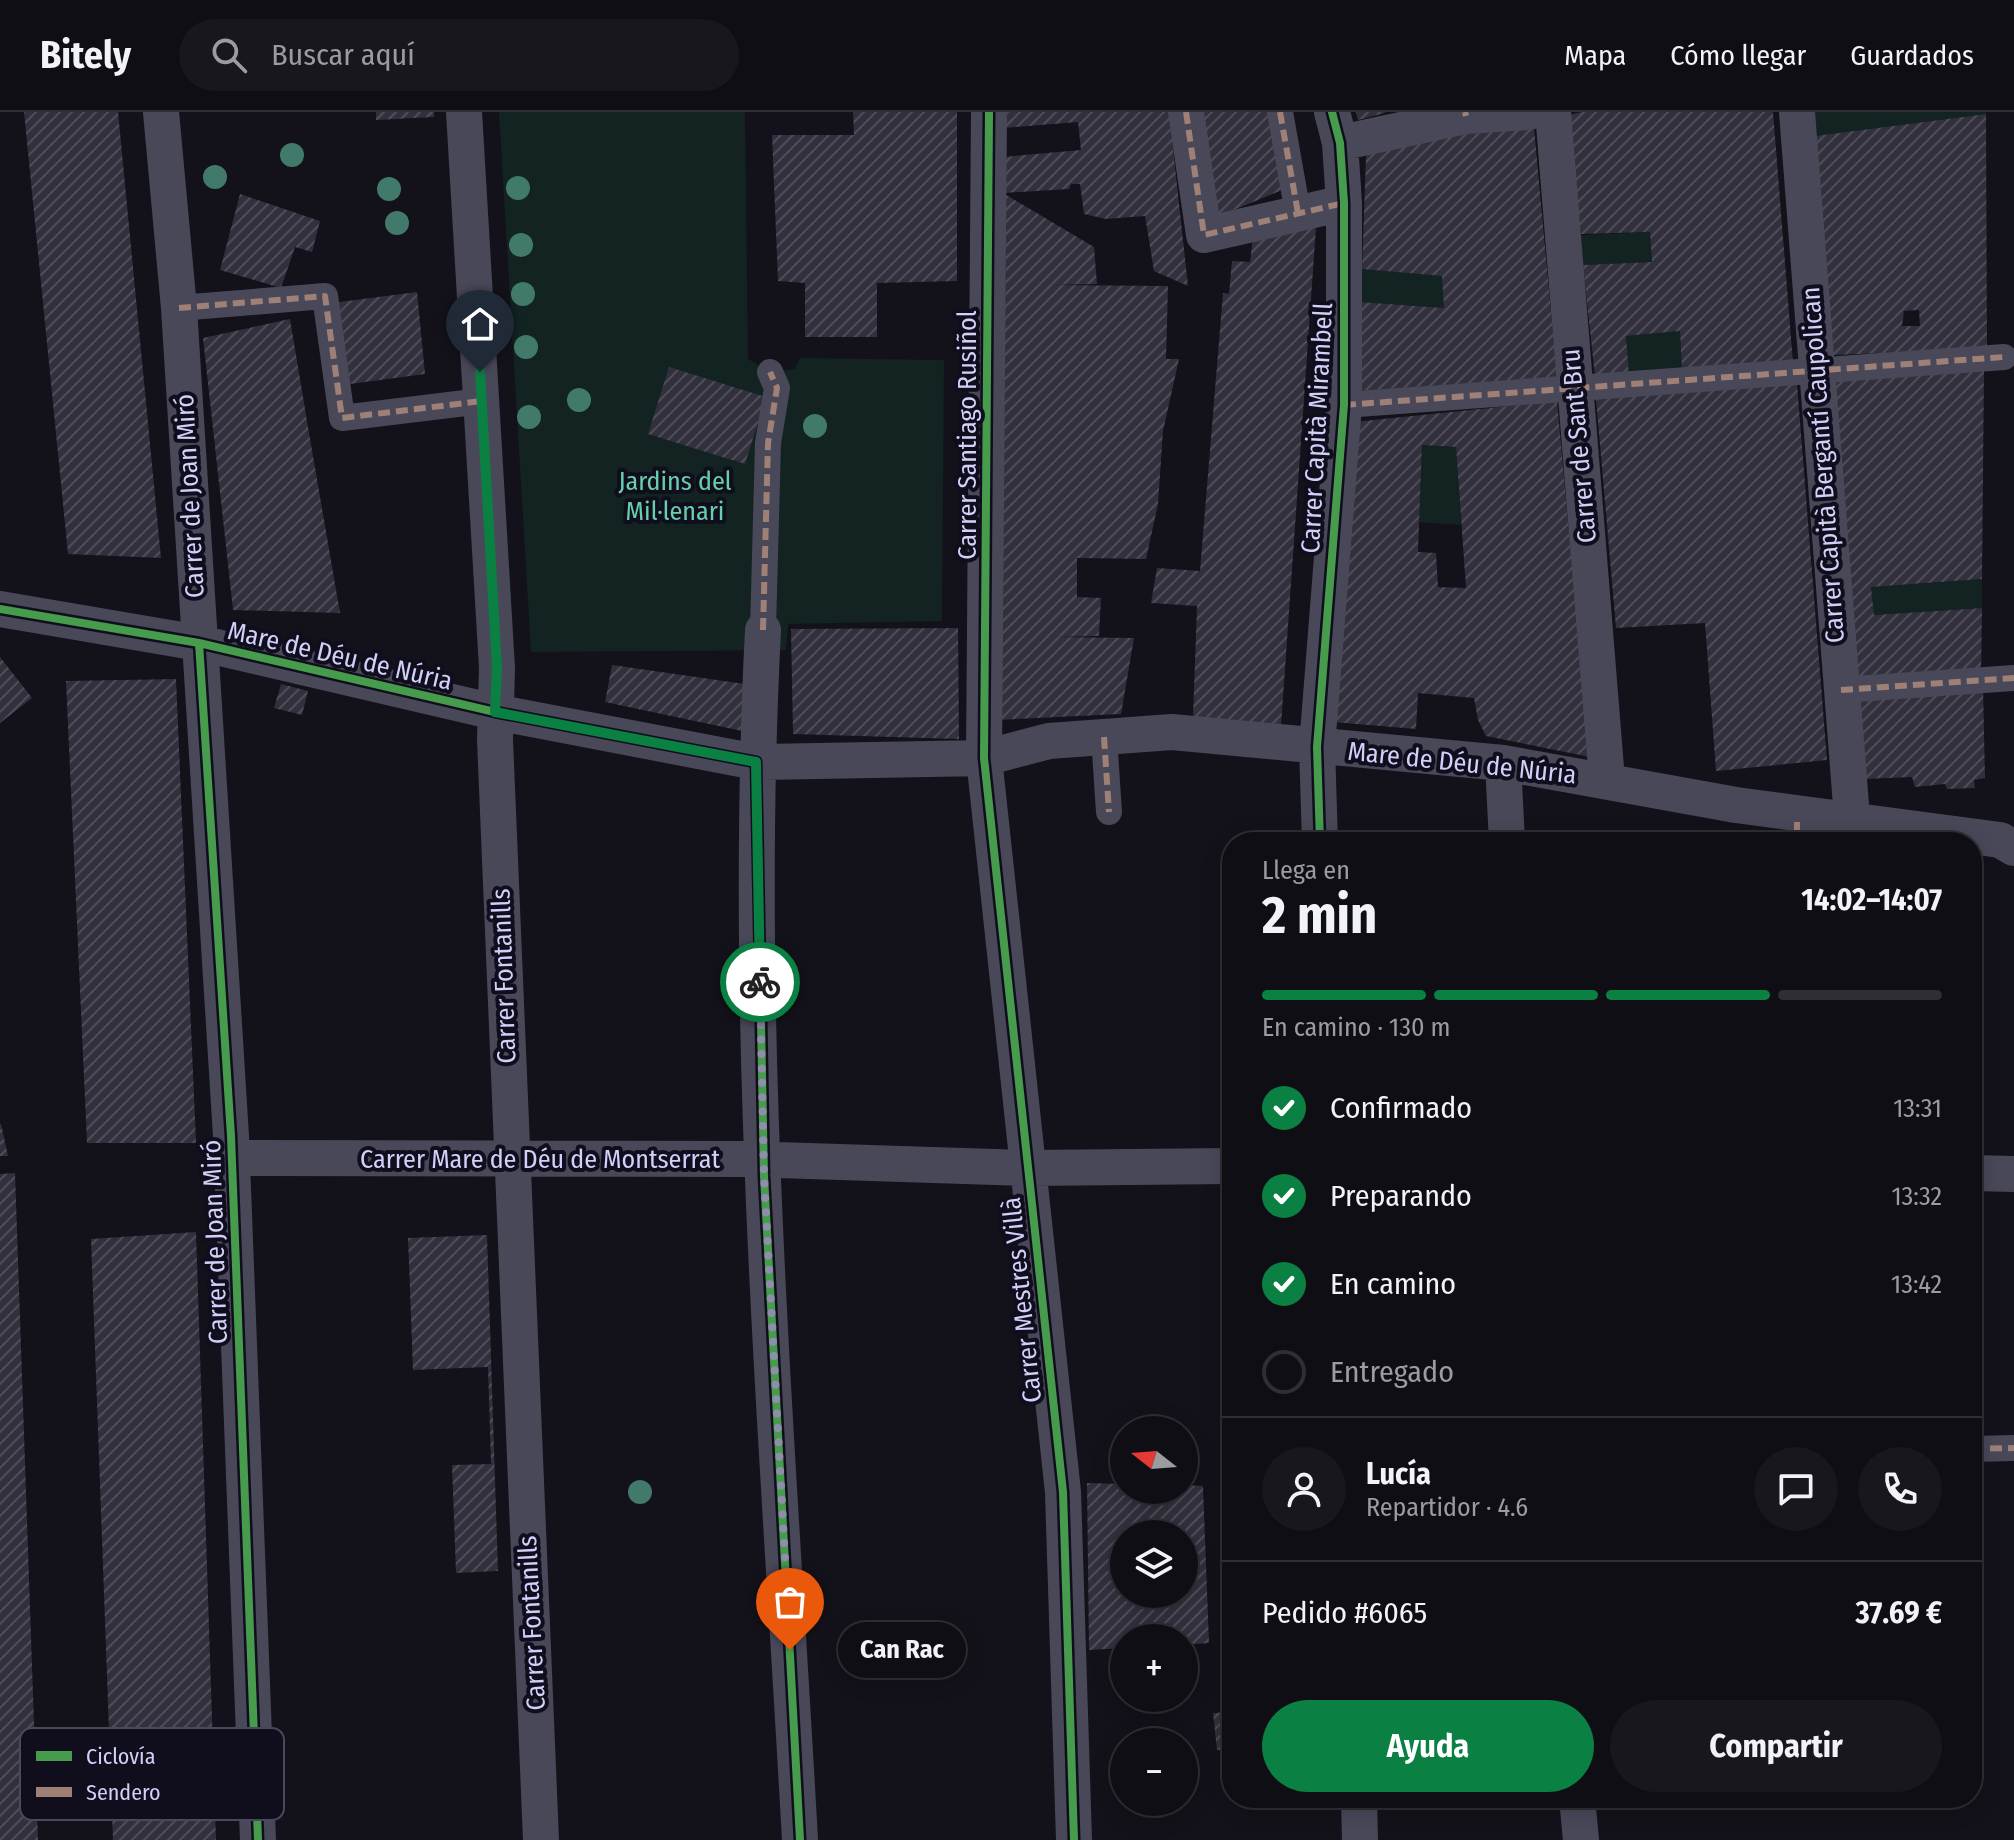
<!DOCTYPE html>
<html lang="es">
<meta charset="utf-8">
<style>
:root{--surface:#0e0e14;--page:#17171d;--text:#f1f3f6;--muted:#9b9ca0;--line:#2e2e34;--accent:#0b8043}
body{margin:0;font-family:"Fira Sans Condensed",sans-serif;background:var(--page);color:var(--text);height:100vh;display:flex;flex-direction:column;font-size:30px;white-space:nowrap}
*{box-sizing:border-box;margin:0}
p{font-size:26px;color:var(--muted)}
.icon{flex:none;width:44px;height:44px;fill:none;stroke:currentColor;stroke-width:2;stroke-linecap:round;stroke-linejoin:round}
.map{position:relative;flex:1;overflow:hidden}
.drawer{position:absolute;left:1222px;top:720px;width:760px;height:976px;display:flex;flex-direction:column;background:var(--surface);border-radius:32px;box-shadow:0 4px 20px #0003,0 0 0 2px var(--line)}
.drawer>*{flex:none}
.needle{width:52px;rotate:287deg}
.controls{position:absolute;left:1110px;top:1304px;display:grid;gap:16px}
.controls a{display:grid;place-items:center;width:88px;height:88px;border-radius:50%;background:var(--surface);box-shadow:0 4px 20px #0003,0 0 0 2px var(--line);font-size:40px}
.pin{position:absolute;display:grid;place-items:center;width:68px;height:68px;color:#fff;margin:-82px -34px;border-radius:50% 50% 50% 0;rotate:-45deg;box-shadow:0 0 8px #0007}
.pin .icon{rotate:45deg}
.courier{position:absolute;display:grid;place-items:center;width:80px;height:80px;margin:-40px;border:6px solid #0b8043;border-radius:50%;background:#fff;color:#222;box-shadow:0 2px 10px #0007}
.bubble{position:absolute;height:56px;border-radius:28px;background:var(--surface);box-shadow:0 4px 20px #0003,0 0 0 2px var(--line);font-size:26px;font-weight:700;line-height:56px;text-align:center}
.head em{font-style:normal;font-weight:700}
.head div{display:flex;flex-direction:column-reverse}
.head{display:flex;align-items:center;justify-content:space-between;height:136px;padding:0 40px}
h1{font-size:52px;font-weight:700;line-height:60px}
.bar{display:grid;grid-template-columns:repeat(4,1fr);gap:12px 8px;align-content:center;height:96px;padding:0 40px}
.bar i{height:10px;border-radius:6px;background:var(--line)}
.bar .active{background:var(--accent)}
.bar p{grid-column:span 4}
.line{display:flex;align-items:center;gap:20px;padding:0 40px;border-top:2px solid var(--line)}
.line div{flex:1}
.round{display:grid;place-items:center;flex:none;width:84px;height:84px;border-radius:42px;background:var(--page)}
ol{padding:0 40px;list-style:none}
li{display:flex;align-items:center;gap:24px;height:88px}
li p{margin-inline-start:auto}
li .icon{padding:8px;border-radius:50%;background:var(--accent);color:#fff;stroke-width:4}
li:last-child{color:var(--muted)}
li i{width:44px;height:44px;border:4px solid var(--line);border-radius:50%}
.cta{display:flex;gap:16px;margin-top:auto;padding:16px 40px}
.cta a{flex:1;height:92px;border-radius:48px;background:var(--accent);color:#fff;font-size:32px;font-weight:700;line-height:92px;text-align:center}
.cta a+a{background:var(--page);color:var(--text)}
header{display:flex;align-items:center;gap:48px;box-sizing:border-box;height:112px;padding:0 40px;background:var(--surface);border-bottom:2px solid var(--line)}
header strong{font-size:38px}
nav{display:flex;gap:44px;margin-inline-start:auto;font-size:28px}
.search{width:560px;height:72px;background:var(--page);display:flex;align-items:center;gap:20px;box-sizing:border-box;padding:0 28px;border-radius:44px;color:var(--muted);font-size:30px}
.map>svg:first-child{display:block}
</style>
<header>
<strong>Bitely</strong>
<div class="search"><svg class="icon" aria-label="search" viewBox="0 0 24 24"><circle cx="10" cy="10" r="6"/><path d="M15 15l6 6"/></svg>Buscar aquí</div>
<nav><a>Mapa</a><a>Cómo llegar</a><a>Guardados</a></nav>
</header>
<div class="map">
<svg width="2014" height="1728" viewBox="0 0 2014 1728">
<defs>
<pattern id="building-hatch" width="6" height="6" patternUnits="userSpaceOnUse" patternTransform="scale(2)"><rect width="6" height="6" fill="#31303c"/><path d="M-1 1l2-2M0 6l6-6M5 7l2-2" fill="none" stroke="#4e4d59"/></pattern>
</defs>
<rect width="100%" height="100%" fill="#13121a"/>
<path fill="#122322" d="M499 0H745L748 247 771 260 795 257 800 246 944 248 942 509 788 512 786 538 531 540Z
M1813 0H1986V2L1815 24Z
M1650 120 1652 150 1583 153 1581 123Z
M1362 157 1443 164 1444 196 1361 190Z
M1680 219 1682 259 1629 263 1626 224Z
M1422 333 1456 335 1461 413 1419 410Z
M1982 467V496L1874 503 1871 475Z"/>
<path fill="url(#building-hatch)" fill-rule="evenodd" d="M24 0H118L161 446 68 442Z
M376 0H434V5L376 8Z
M853 0H957V169L877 171V225H805V171L778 169 772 23H854Z
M1003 0H1169L1188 174 1154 159 1145 104 1106 107 1084 102 1080 72H1071L1069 77 1003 81V45L1081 38 1078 10 1003 16Z
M1194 0H1272L1285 77 1209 108Z
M1356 0H1385V1L1358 8Z
M1582 0H1773L1793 251 1682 259 1680 219 1626 224 1629 263 1595 265 1583 153 1652 150 1650 120 1581 122 1568 3Z
M1986 2 1987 237 1833 243 1815 24ZM1919 198 1920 214H1902L1904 199Z
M1534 16 1557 265 1359 279 1361 190 1444 196 1442 164 1362 157 1366 44 1376 33 1460 17Z
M1003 81 1094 135 1097 172 1048 173 1168 174 1166 247H1179L1163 319 1158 392 1146 447 1077 446V485L1101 486 1099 524 1054 525 1134 526 1121 602 998 608 1006 136Z
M240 82 320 109 312 140 295 135 281 176 220 158Z
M1317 101 1281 614 1193 605 1197 494 1151 491 1157 456 1200 459 1223 181 1229 182 1232 149 1250 150 1254 116Z
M417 180 425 262 343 273 332 191Z
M290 207 309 321 340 501 233 498 203 226Z
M669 255 766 285 745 352 648 322Z
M1984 257 1982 467 1871 475 1874 503 1982 496 1981 564 1857 573 1834 270Z
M1797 272 1827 648 1716 659 1705 511 1616 516 1596 287Z
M1557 289 1590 645 1486 624 1478 608 1474 586 1418 581 1416 617 1332 610 1354 310ZM1422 333 1456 335 1466 476 1438 475 1436 441 1418 440Z
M958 516 959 627 793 622 791 517Z
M0 545 32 586 0 611Z
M612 553 745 572 742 619 605 590Z
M176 567 196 1031H87L66 569Z
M281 572 308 579 302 603 274 596Z
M1983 576 1985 666 1974 668 1975 676 1947 677 1945 672 1915 675 1912 665 1866 667 1859 583Z
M0 1012H1L8 1044H0Z
M15 1061 38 1728H0V1062Z
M196 1120 216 1728H113L91 1127Z
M487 1123 498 1459 456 1461 452 1353 491 1352 488 1255 413 1258 408 1126Z
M1087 1371 1124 1372V1378H1184V1373L1203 1374 1209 1531 1184 1533V1526H1124V1536L1089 1538ZM1124 1422H1184V1482H1124Z
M1232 1600V1637L1217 1638 1213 1601Z"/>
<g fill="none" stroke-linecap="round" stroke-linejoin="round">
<path stroke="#484859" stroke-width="26" d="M1280 0 1298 101
M179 196 325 184 342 306 482 289
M1344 293 2004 245
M763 518 768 331 777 276 770 260
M1841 578 2014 566
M1104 625 1109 700
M1972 1337 2014 1336"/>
<path stroke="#484859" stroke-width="36" d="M161 0 179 196 231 1024 258 1728
M464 0 497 556 495 628 541 1728
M989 0 984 646 1063 1380 1074 1728
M1186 0 1204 123 1344 91
M1553 0 1607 668
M1797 0 1852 706
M1340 31 1466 4 1529 0
M0 497 199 531 495 600 756 650 984 646 1049 629 1172 620 1503 651 1736 693 2000 728 2014 736
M763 518C742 921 778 1326 800 1728
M1503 651 1507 730
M1320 730 1317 635 1344 293V91L1340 31 1332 0
M232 1046 749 1047 1028 1056 1232 1054
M1972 1061 2014 1062
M1359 1686 1360 1728
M1577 1686 1581 1728"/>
<path stroke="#9e8076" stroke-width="6" stroke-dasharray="12 6" stroke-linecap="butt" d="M1186 0 1204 123 1344 91
M1280 0 1298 101
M1465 0 1466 4
M179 196 325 184 342 306 482 289
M1344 293 2004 245
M763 518 768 331 777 276 770 260
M1841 578 2014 566
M1104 625 1109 700
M1797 710V730
M1972 1337 2014 1336"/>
<g stroke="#100e1d" stroke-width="13">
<path id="cycleway" d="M989 0 984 646 1063 1380 1074 1728
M0 497 199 531 495 600 756 650 764 1064 800 1728
M199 531 231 1024 258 1728
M1320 730 1317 635 1344 293V91L1340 31 1332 0"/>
</g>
<use href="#cycleway" stroke="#469c4c" stroke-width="8"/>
</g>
<g fill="#417a6a">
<circle cx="292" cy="43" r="12"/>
<circle cx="215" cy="65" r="12"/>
<circle cx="518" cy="76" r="12"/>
<circle cx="389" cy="77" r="12"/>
<circle cx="397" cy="111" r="12"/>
<circle cx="521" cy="133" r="12"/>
<circle cx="523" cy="182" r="12"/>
<circle cx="526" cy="235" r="12"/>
<circle cx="579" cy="288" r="12"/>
<circle cx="529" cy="305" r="12"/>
<circle cx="815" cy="314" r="12"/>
<circle cx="640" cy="1380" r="12"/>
</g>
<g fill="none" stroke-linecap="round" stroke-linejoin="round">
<path stroke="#8e8eab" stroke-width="8" stroke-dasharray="0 14.4" d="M760 870 764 1064 790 1538"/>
<path stroke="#0b8043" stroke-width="10" d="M480 260 497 556 495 600 756 650 760 870"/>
</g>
<g text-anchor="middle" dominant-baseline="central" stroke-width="8" stroke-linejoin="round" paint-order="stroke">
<g font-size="26" fill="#d1d0f9" stroke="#100e1d">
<text transform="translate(1317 316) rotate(-87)">Carrer Capità Mirambell</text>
<text transform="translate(967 323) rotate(-90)">Carrer Santiago Rusiñol</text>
<text transform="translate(1579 334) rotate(-95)">Carrer de Sant Bru</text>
<text transform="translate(1823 353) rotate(-94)">Carrer Capità Bergantí Caupolican</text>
<text transform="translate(190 384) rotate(-93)">Carrer de Joan Miró</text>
<text transform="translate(340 544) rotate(13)">Mare de Déu de Núria</text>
<text transform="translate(1462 651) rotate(6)">Mare de Déu de Núria</text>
<text transform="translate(504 864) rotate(-92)">Carrer Fontanills</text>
<text x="540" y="1047">Carrer Mare de Déu de Montserrat</text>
<text transform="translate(215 1130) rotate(-92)">Carrer de Joan Miró</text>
<text transform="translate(1022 1188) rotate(-96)">Carrer Mestres Villà</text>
<text transform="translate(532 1511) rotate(-93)">Carrer Fontanills</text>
</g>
<g font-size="26" fill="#67cfab" stroke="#100e1d">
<text x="675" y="369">Jardins del<tspan x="675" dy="30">Mil·lenari</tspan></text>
</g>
</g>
<rect x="20" y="1616" width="264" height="92" rx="12" fill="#100e1d" stroke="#4a485f" stroke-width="2"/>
<rect x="36" y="1639" width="36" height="10" fill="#469c4c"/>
<rect x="36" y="1675" width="36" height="10" fill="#9e8076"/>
<g font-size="22" fill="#d1d0f9">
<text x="86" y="1652">Ciclovía</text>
<text x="86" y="1688">Sendero</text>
</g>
</svg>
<div class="controls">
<a><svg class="needle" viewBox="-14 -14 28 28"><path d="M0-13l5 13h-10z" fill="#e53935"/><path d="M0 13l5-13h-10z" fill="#9b9ca0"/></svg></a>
<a><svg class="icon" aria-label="layers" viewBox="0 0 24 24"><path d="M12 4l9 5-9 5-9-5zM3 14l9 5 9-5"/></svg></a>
<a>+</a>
<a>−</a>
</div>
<div class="pin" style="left:790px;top:1538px;background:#ea580c"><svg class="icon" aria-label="bag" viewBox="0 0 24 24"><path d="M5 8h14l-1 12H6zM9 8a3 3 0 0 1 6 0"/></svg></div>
<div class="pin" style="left:480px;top:260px;background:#1f2937"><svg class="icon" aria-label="home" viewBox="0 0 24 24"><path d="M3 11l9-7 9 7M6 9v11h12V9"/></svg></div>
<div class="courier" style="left:760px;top:870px"><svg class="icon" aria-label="bike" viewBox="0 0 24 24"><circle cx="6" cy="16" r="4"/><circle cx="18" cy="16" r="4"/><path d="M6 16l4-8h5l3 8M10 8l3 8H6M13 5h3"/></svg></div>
<div class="bubble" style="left:838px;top:1510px;width:128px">Can Rac</div>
<section class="drawer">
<div class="head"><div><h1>2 min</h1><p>Llega en</p></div><em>14:02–14:07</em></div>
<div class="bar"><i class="active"></i><i class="active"></i><i class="active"></i><i></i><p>En camino · 130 m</p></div>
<ol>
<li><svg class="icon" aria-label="check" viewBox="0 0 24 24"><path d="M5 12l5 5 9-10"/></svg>Confirmado<p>13:31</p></li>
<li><svg class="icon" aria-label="check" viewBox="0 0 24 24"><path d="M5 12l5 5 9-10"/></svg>Preparando<p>13:32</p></li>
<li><svg class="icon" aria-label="check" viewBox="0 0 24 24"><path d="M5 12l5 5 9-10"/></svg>En camino<p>13:42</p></li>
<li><i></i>Entregado</li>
</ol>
<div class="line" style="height:144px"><a class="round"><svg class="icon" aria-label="person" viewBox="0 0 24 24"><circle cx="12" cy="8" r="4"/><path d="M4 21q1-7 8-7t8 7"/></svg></a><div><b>Lucía</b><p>Repartidor · 4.6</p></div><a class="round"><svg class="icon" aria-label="chat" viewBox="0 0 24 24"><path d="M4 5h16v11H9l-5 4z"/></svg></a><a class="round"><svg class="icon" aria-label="phone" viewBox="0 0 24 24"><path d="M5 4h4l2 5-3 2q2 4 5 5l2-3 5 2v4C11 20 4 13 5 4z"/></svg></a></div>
<div class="line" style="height:104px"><div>Pedido #6065</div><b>37.69 €</b></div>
<div class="cta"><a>Ayuda</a><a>Compartir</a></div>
</section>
</div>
